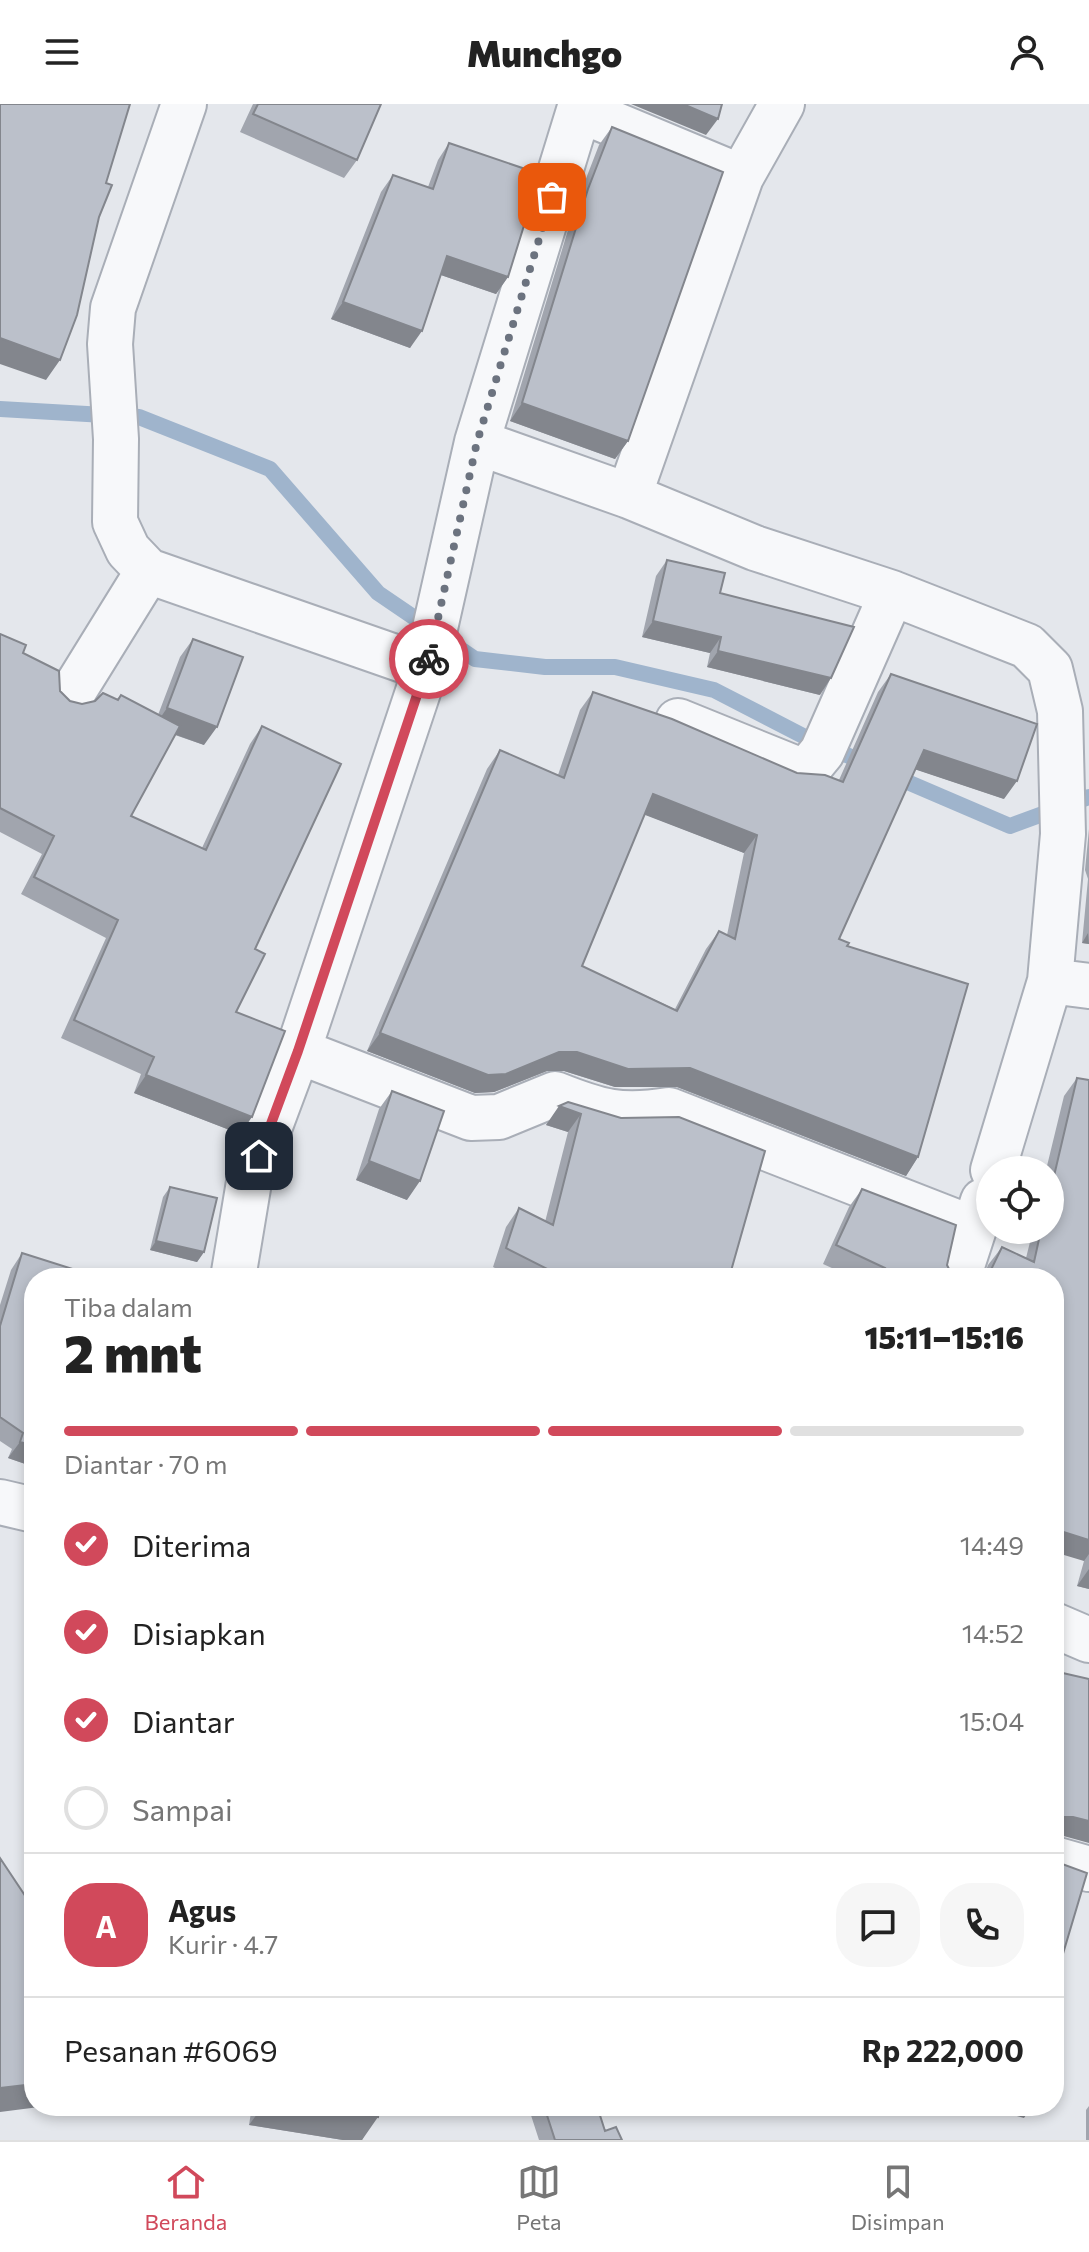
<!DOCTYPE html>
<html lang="id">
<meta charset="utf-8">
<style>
:root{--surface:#fff;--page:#f6f6f6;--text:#222;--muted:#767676;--line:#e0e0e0;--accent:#d1495b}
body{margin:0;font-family:Commissioner,sans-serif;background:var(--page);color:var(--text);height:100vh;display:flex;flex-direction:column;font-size:30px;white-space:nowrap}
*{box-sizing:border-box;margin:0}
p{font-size:26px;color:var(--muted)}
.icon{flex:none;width:44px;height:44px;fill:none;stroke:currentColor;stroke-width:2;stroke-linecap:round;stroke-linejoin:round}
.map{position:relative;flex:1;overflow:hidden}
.side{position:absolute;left:24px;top:1164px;width:1040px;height:848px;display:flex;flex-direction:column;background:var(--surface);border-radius:32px;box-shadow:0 4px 12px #0003}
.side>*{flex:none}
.buttons{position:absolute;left:976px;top:1052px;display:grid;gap:16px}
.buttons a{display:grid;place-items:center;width:88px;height:88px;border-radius:50%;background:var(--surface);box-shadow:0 4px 12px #0003;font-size:40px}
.pin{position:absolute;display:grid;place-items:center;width:68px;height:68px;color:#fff;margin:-34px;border-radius:16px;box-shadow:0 4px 12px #0006}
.courier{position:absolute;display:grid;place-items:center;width:80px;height:80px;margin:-40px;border:6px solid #d1495b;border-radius:50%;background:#fff;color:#222;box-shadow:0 2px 10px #0007}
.headline em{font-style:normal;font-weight:800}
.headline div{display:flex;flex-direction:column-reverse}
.headline{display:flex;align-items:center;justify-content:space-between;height:136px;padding:0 40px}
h1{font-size:52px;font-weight:800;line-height:60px}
.bar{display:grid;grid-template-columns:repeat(4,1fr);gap:12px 8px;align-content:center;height:96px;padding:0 40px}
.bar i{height:10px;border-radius:6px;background:var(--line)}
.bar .active{background:var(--accent)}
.bar p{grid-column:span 4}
.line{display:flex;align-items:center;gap:20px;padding:0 40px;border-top:2px solid var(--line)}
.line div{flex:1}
.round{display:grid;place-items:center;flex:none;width:84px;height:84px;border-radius:32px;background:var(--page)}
ol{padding:0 40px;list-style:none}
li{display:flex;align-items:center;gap:24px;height:88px}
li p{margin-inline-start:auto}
li .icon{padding:8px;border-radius:50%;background:var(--accent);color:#fff;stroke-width:4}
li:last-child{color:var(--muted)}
li i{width:44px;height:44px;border:4px solid var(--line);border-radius:50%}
header{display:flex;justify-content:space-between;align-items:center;height:104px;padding:0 40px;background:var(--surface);font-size:36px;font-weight:800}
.menu{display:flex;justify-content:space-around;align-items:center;height:112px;border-top:2px solid var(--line);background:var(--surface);font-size:22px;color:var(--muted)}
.menu a{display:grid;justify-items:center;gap:4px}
.menu .active{color:var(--accent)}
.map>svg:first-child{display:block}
</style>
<header><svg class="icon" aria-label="menu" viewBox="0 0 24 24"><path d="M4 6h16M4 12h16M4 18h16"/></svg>Munchgo<svg class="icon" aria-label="person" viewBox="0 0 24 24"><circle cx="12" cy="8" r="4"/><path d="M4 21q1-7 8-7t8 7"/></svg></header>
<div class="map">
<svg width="1089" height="2036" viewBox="0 0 1089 2036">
<rect width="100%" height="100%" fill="#e4e7ec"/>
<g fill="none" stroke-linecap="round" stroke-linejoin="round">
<path stroke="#9fb4cc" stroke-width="16" d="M0 305 139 313 270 365 378 489 475 555 545 563H615L714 586 807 634 870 661
M891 671 1010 722 1089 693"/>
<g stroke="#a9aeb7" stroke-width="48">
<path id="minor" d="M184 0 113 204 110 240 116 335 115 418 128 446 148 467 426 564
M580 6 741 73
M477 338 629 392 755 444 892 489 1027 542 1050 565 1060 607 1063 730 1050 877
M629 392 741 73 782 0
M70 593 148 467
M678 617 794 664 808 665 822 648 892 489
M298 947 471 1014 499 1013 555 990C600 1008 621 1014 669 1006L974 1125
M993 1066 1050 877 1089 882
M233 1174 249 1078 298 947 426 564 477 338 581 0
M958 1174 983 1097
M1054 1755 1089 1765"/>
</g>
<g stroke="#a9aeb7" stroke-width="48">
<path id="tertiary" d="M0 1398 34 1406
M1054 1521 1089 1536"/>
</g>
<use href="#minor" stroke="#f7f8fa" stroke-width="44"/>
<use href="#tertiary" stroke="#f7f8fa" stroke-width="44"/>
</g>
<path fill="#a1a5ae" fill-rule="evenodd" d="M253 0H381L357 56 344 74 240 28Z
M612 23 628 337 615 355 510 317 575 103 599 41Z
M449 39 508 173 496 190 441 171 410 244 331 215 381 88 393 71 428 83 438 56Z
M667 456 720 489 820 591 707 563 710 549 642 533 656 472Z
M0 530 23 549 70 597 82 600 117 595 121 591 158 611 180 553 193 535 204 641 175 631 131 712 202 744 250 640 262 622 255 845 236 908 240 1030 134 989 141 970 61 934 106 834 21 790 42 750 0 728Z
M891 570 1004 695 915 665 839 835 847 842 918 1053 906 1072 677 983H615L564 967H547L494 988 475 989 367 947 487 665 500 646 558 671 580 606 593 588 797 669 839 676 878 588ZM644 710 744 749 727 831 719 827 706 845 675 905 582 862Z
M1089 725V840L1082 839 1088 775 1085 766Z
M1077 974 1089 976V1485L1077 1482 1084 1457 1054 1174H983L988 1161 1002 1143 1026 1154 1033 1126H1050V1066H1046L1064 992Z
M392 987 407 1096 356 1076 379 1005Z
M568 998 729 1174H515L493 1163 506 1123 519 1104 545 1118 568 1028 546 1021Z
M170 1083 204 1148 197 1158 150 1146 163 1093Z
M862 1085 947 1161 953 1173 955 1174H854L823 1160 849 1103Z
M22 1149 34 1174V1363L8 1354 12 1345 0 1337V1201L11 1166Z
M252 2002H380L362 2036H343L249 2021Z
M528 2002H597L605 2027 622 2036H539Z
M1089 2002V2036H1086V2006Z"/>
<path fill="#83868d" d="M631 0H683L718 15 706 31Z
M447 152 508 173 496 190 435 169Z
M343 198 422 227 410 244 331 215Z
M0 234 60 256 46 276 0 260Z
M522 299 628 337 615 355 510 317Z
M653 517 721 533 710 549 642 533Z
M718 547 831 574 820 591 707 563Z
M167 604 217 623 204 641 154 623Z
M924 646 1017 677 1004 695 911 664Z
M653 690 757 731 744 749 640 709Z
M1088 829 1089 840 1082 839Z
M380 929 559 948H577L690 964 918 1053 906 1072 677 983H615L564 967H547L494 988 475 989 367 947Z
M146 971 252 1013 240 1030 134 989Z
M559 1002 581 1010 568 1028 546 1021Z
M369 1057 420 1077 407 1096 356 1076Z
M156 1137 204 1148 197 1158 150 1146Z
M20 1338 34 1342V1363L8 1354Z
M1054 1425 1089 1436V1450L1084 1457 1054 1448Z
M1089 1465V1485L1077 1482Z
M1061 1713H1073L1089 1717V1739L1060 1731H1054V1716Z
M34 1980V2002H47L0 2008V1984Z
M263 2002H311L378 2013 362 2036H343L249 2021Z
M981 2002H1032L1024 2014Z"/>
<path fill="#bbc0ca" stroke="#83868d" stroke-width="2" fill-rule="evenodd" d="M0 0H130L106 79 112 81 99 113 77 211 60 256 0 234Z
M258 0H381L357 56 253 10Z
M683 0H722L718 15Z
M612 23 723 68 628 337 522 299 588 85Z
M449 39 540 70 508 173 447 152 422 227 343 198 393 71 433 85Z
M667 456 725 469 720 489 854 523 831 574 718 547 721 533 653 517Z
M0 530 26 541 23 549 59 567 60 587 70 597 82 600 95 597 103 589 118 596 121 591 180 622 131 712 206 746 262 622 341 660 255 845 265 850 236 908 285 927 252 1013 146 971 154 953 74 916 118 816 34 773 54 732 0 704Z
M193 535 243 553 217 623 167 604Z
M891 570 1037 620 1017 677 924 646 839 835 849 839 847 842 968 880 918 1053 690 964 628 965 577 948H559L506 970 488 971 380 929 500 646 564 674 593 588 672 615 797 669 825 671 843 678ZM653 690 757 731 735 835 719 827 677 907 582 862Z
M1077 974 1089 976V1436L1054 1425V1174H987L1002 1143 1034 1158 1041 1126H1050V1089Z
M392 987 444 1007 420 1077 369 1057Z
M568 998 621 1014 679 1013 765 1047 729 1174H565L506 1144 519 1104 553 1121 581 1010 559 1002Z
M170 1083 217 1094 204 1148 156 1137Z
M862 1085 956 1121 947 1161 953 1173 955 1174H880L885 1164 836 1141Z
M22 1149 101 1174H34V1342L20 1338 23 1329 0 1313V1222Z
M1054 1567 1089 1575V1717L1073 1713H1061L1054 1716Z
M0 1754 30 1799 34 1798V1980L0 1984Z
M1054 1757 1087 1769 1054 1880Z
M311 2002H380L378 2013Z
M544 2002H597L605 2027 616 2023 622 2036H555Z"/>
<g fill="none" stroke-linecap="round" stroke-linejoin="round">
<path stroke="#6c737f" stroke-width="8" stroke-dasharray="0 14.4" d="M429 555 477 338 552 93"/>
<path stroke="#d1495b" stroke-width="10" d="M259 1052 298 947 429 555"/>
</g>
</svg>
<div class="buttons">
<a><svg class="icon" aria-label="locate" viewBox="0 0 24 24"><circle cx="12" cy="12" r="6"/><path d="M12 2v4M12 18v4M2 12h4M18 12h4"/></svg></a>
</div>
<div class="pin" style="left:552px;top:93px;background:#ea580c"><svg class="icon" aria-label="bag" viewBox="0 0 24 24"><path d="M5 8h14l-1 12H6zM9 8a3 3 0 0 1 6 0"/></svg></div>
<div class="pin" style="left:259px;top:1052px;background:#1f2937"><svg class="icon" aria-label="home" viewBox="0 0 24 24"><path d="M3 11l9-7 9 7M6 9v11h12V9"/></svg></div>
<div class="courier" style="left:429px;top:555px"><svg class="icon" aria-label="bike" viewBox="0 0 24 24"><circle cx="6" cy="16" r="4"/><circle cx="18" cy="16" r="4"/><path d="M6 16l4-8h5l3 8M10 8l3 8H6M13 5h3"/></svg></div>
<section class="side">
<div class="headline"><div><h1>2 mnt</h1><p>Tiba dalam</p></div><em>15:11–15:16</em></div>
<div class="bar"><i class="active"></i><i class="active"></i><i class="active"></i><i></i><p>Diantar · 70 m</p></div>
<ol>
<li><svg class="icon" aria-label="check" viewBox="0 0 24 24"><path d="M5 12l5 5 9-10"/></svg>Diterima<p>14:49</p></li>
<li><svg class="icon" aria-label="check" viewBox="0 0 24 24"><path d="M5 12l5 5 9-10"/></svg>Disiapkan<p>14:52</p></li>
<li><svg class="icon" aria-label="check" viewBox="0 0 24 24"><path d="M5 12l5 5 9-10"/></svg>Diantar<p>15:04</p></li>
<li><i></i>Sampai</li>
</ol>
<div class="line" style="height:144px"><b class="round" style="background:var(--accent);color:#fff">A</b><div><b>Agus</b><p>Kurir · 4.7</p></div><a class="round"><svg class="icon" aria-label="chat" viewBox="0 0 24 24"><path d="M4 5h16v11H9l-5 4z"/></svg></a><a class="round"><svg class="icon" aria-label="phone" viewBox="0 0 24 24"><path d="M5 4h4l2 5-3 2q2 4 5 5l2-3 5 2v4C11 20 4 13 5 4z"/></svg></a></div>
<div class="line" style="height:104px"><div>Pesanan #6069</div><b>Rp 222,000</b></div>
</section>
</div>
<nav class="menu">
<a class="active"><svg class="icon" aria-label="home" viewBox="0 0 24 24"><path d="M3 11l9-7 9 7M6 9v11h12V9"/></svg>Beranda</a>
<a><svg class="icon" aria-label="map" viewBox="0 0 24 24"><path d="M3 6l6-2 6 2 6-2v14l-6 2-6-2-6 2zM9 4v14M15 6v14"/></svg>Peta</a>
<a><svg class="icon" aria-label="saved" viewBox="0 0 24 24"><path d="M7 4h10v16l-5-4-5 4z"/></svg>Disimpan</a>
</nav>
